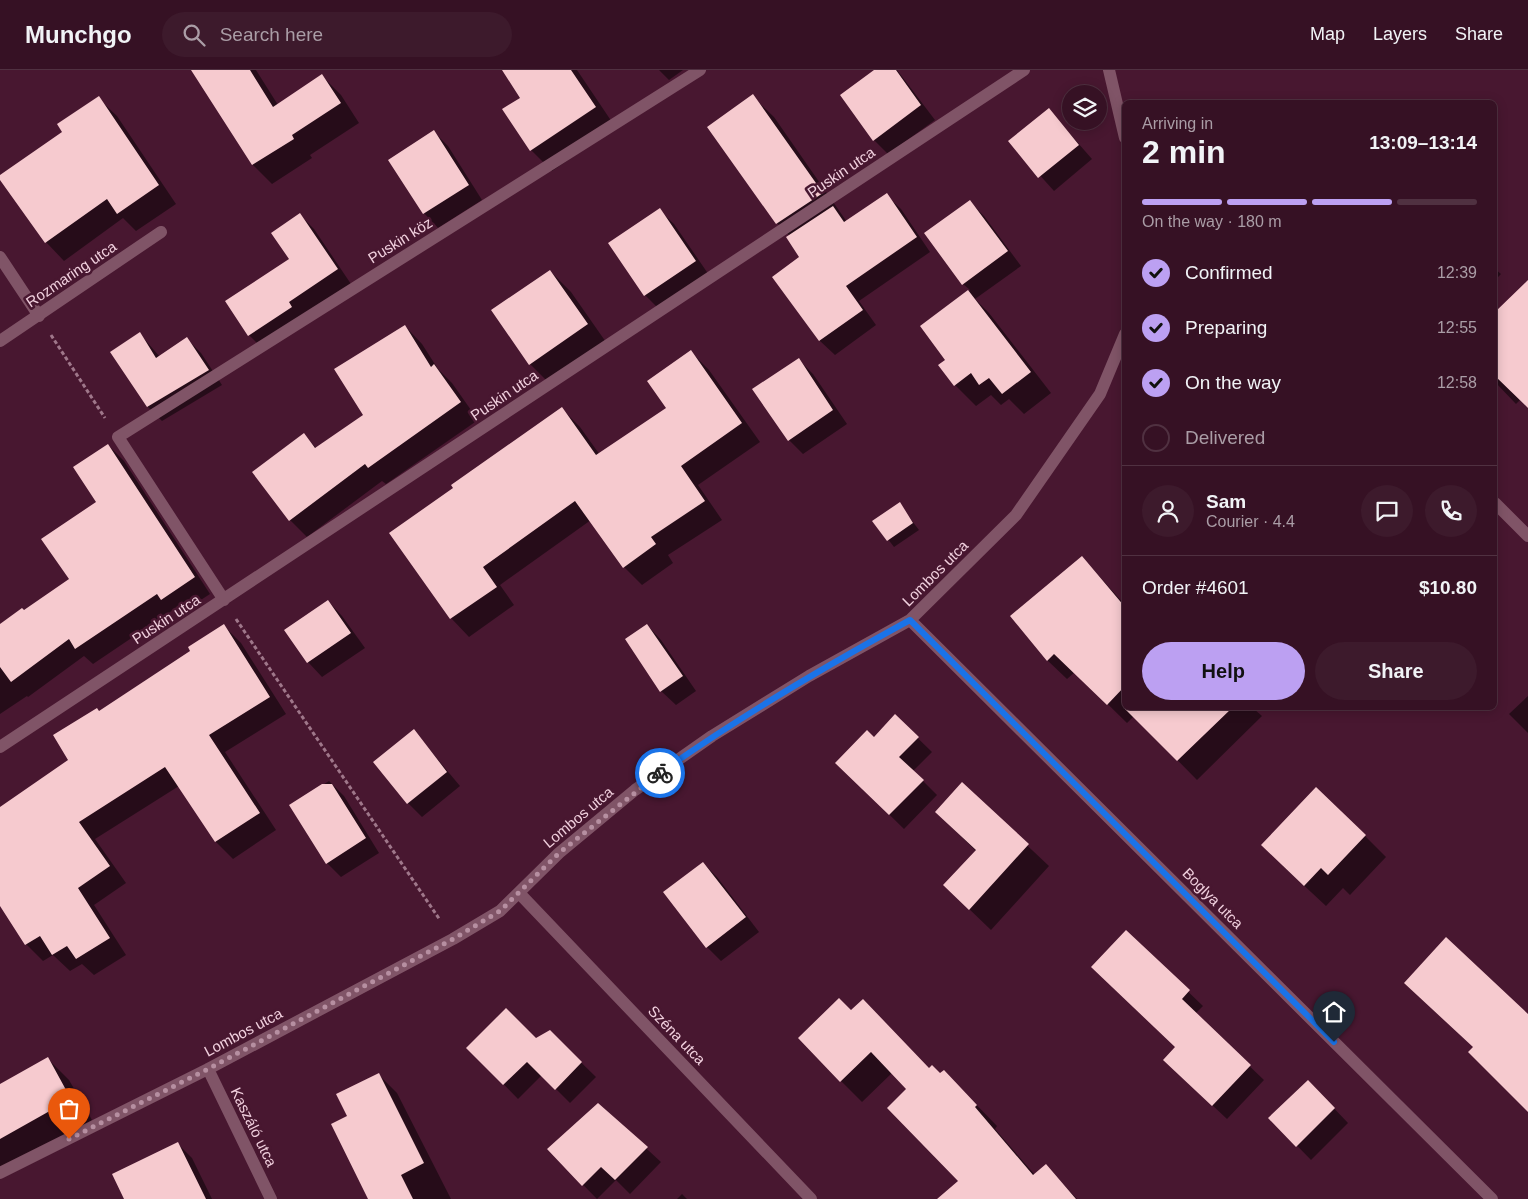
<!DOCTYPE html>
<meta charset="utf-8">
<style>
:root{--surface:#361124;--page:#3d1a2c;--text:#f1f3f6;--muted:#aa9da6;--line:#503141;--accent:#bca0f2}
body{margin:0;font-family:Helvetica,sans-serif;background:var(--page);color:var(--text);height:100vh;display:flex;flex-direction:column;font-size:19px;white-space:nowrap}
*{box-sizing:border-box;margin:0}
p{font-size:16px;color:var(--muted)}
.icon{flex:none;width:28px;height:28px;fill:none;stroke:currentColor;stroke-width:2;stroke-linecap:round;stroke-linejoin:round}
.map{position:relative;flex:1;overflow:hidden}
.panel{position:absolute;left:1122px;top:30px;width:375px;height:610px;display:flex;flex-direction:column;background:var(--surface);border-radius:8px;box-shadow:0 2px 12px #0003,0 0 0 1px var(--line)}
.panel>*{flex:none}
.controls{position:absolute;left:1062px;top:15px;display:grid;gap:10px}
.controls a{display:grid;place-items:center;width:45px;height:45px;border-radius:50%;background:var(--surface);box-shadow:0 2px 12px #0003,0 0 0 1px var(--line);font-size:25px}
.pin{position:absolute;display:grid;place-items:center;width:42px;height:42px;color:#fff;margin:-51px -21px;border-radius:50% 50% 50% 0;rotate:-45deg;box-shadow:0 0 5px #0007}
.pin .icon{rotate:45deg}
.courier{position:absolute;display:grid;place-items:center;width:50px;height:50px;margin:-25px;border:4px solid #1a73e8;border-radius:50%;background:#fff;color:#222;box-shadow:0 1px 6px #0007}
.overview em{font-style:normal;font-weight:700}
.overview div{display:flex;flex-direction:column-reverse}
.overview{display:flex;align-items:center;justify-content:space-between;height:85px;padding:0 20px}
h1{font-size:32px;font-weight:700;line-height:38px}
.bar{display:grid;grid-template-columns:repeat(4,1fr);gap:8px 5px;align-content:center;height:60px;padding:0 20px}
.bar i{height:6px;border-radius:4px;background:var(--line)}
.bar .active{background:var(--accent)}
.bar p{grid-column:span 4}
.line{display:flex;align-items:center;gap:12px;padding:0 20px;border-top:1px solid var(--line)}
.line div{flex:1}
.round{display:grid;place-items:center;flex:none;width:52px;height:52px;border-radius:26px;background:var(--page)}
ol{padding:0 20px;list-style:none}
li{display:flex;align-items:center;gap:15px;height:55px}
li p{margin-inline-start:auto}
li .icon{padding:5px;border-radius:50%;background:var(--accent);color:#111;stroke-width:4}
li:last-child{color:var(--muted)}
li i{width:28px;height:28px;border:2px solid var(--line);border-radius:50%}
.primary-button{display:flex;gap:10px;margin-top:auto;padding:10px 20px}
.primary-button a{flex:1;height:58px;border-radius:30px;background:var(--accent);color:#111;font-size:20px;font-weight:700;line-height:58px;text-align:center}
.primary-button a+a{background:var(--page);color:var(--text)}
header{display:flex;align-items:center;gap:30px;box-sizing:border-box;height:70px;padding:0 25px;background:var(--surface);border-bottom:1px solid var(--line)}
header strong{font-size:24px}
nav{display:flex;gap:28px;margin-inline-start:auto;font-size:18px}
.search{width:350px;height:45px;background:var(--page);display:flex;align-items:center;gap:12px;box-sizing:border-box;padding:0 18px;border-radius:28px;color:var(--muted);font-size:19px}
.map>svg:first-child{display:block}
</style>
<header>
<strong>Munchgo</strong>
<div class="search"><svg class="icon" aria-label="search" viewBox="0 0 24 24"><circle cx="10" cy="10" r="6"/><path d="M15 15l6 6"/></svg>Search here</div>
<nav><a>Map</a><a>Layers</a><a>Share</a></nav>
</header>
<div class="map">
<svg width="1528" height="1129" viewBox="0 0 1528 1129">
<rect width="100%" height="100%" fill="#481730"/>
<path fill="#0007" d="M196 0H256L278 35 322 6 341 25 359 53 310 85 312 88 272 114 253 95 194 2Z
M515 0H577L616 58 552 101 531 80Z
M659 0H683L669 10Z
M876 0H897L935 50 888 84 874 70Z
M752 26 774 47 847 152 886 125 901 139 930 182 859 231 876 255 835 285 820 271 774 207 801 187 790 166 777 153 709 57Z
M98 28 117 46 176 134 136 161 123 148 64 191 46 172 0 107 64 62Z
M1049 40 1092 89 1054 121 1010 72Z
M434 62 448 76 482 130 438 158 424 143 390 90Z
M970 132 984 146 1021 196 975 229 989 243 1051 323 1024 344 1009 329 1001 335 991 325 976 336 955 315 947 290 922 257 970 220 963 214Z
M659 140 674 154 709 205 659 239 645 225Z
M300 145 314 159 351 214 263 279 249 265 290 189Z
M1495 199 1501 204 1495 210Z
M550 201 571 222 608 275 551 315 530 294Z
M1528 211V337L1520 330 1516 334 1495 312V244Z
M405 256 422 274 438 299 452 313 478 350 386 414 382 411 307 467 290 450 304 365 317 379 364 345Z
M140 264 160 287 187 269 201 283 222 315 162 351 148 337 111 282Z
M691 282 709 300 760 372 698 415 722 450 668 485 673 493 642 515 624 497 591 450 500 515 514 535 469 567 451 548 455 419 562 339 580 357 600 385 667 339Z
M799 290 813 304 847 354 803 384 789 370Z
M108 375 124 391 210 524 178 545 173 540 93 594 84 586 28 627 27 626 0 644V556L71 509 98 432Z
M899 434 919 460 894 477 874 451Z
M1082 487 1125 535V638H1253L1262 646 1197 710 1134 646 1127 653 1075 602 1067 609 1047 590Z
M328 531 342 546 365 578 322 607 308 592Z
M647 555 661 570 696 621 676 635 661 621 626 570Z
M224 556 241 573 286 644 225 682 276 760 233 789 216 772 179 716 95 769 126 813 94 835 126 885 94 905 82 894 70 901 53 885 43 891 26 874 0 833V739L70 690 100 642 192 582Z
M1528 626V663L1509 644Z
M895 646 932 682 913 701 937 725 904 759 851 707 874 668Z
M414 661 460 716 422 747 408 733Z
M329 711 344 726 379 783 341 807 327 793 291 735Z
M962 714 1049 796 991 860 966 836 976 781 936 742Z
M1365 766 1386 787 1350 825 1343 818 1326 836 1283 796Z
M703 793 717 807 759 862 721 891 707 877Z
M1126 862 1203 936 1195 944 1264 1010 1227 1049 1179 1004 1177 977Z
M851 942 929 1000 965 1023 997 1056 995 1059 1035 1105 1046 1096 1077 1129H965L960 1112 908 1020 892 1003 862 1032 841 1011Z
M550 962 596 1007 570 1033 542 1005 518 1029 468 978 536 969Z
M48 989 69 1010 92 1050 0 1102V1016Z
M379 1005 397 1023 451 1129H373Z
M1308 1011 1348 1053 1311 1090 1270 1048Z
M598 1034 661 1092 630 1124 616 1110 597 1129 548 1079Z
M178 1074 192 1088 212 1129H126Z
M682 1124 687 1129H677Z"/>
<path fill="#f6cacf" d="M191 0H250L273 37 322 4 341 33 292 65 294 69 252 95Z
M502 0H571L596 37 530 81 502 39 520 28Z
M874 0H896L921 35 873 71 840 25Z
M753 24 823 123 776 154 707 57Z
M99 26 159 115 117 144 107 129 45 173 0 110V105L62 62 57 54Z
M1049 38 1079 75 1038 108 1008 71Z
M434 60 469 115 423 144 388 90Z
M887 123 917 167 846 216 863 240 819 271 772 207 799 187 786 167 833 136 844 152Z
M970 130 1008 181 962 215 924 163Z
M660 138 696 191 644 226 608 173Z
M300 143 338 199 289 232 292 237 248 266 225 231 289 189 271 163Z
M550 200 588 254 529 295 491 240Z
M1528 210V338L1495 306V242Z
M968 220 1031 302 1002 324 989 308 979 315 971 303 954 316 938 295 945 290 920 256Z
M405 255 431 297 434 294 461 332 368 398 365 394 289 451 252 402 304 363 315 378 363 345 334 299Z
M140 262 156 288 187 267 209 300 147 337 110 282Z
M691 280 742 353 681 396 705 431 651 467 656 474 623 498 575 431 483 497 497 517 450 549 389 463 453 418 451 415 562 337 596 385 666 338 647 311Z
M799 288 833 340 788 371 752 319Z
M108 374 195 507 161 530 157 524 75 579 69 569 11 612 0 597V554L22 538 24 540 69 509 41 469 96 432 73 397Z
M900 432 913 453 887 471 872 451Z
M1082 486 1125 537V616L1107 635 1054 584 1047 591 1010 546Z
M328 530 351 563 307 593 284 560Z
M224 554 270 627 209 665 260 743 215 772 165 697 79 752 110 796 78 818 110 868 76 889 67 876 52 885 40 866 25 875 0 836V737L68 690 53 665 97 638 99 641 190 581 188 577Z
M647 554 683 606 660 622 625 569Z
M1124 638H1232L1177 691Z
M895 644 919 667 899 687 924 710 889 745 835 693 867 660 874 667Z
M414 659 447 702 407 734 373 692Z
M962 712 1029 774 969 840 943 815 976 780 935 742Z
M322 714H332L366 768 326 794 289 735Z
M1316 717 1366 765 1328 805 1321 798 1304 816 1261 775Z
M703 792 746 847 706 878 663 822Z
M1126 860 1190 920 1182 929 1251 995 1212 1036 1163 990 1175 977 1091 897Z
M1446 867 1528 944V1042L1468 982 1473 977 1404 913Z
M839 928 851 940 863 929 929 998 932 995 940 1003 944 1000 977 1035 975 1037 1033 1105 1046 1094 1076 1129H937L958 1111 887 1038 906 1019 871 982 840 1012 798 968Z
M506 938 536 968 550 960 582 992 555 1020 527 992 503 1015 466 978Z
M48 987 71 1029 0 1069V1014Z
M379 1003 424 1093 401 1105 413 1129H368L331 1054 347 1046 336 1024Z
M1308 1010 1335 1038 1296 1077 1268 1048Z
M598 1033 648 1077 615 1110 601 1097 582 1116 547 1079Z
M178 1072 206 1129H124L112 1104Z"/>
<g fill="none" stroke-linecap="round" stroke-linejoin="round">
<path stroke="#9f778a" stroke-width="3" stroke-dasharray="4 2.5" stroke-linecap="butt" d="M51 265 105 348
M236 549 440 850"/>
<path stroke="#805467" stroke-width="12" d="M1109 0 1125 68
M0 187 39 246
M0 271 161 162
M1495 433 1528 466
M224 530 118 367 700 0
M910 550 1492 1129
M0 677 1024 0
M520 824 811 1129
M208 999 271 1129
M0 1103 208 999 453 869 500 841 559 783 635 720 712 666 809 606 910 550 1016 445 1100 324 1125 264"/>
</g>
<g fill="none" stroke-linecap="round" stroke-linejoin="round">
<path stroke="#b68fa1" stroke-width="5" stroke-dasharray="0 9" d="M69 1069 208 999 453 869 500 841 559 783 660 703"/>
<path stroke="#1a73e8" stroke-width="6" d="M660 703C740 646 824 597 910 550L1334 972"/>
</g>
<g text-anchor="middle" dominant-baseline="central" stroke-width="5" stroke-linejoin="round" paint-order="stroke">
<g font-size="15" fill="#f1d0de" stroke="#481730">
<text transform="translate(841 102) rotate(-34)">Puskin utca</text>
<text transform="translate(400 170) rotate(-32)">Puskin köz</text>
<text transform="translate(71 204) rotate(-34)">Rozmaring utca</text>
<text transform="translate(504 325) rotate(-34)">Puskin utca</text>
<text transform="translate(935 503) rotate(-45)">Lombos utca</text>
<text transform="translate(166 549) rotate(-33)">Puskin utca</text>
<text transform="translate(578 747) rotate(-40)">Lombos utca</text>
<text transform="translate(1213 828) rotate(45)">Boglya utca</text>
<text transform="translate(243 962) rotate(-28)">Lombos utca</text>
<text transform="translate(677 965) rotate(46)">Széna utca</text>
<text transform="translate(254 1057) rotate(64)">Kaszáló utca</text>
</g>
</g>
</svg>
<div class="controls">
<a><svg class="icon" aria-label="layers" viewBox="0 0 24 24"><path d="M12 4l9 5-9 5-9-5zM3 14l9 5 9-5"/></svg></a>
</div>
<div class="pin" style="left:69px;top:1069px;background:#ea580c"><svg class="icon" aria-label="bag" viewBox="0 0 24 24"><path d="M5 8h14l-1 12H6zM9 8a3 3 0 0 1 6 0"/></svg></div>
<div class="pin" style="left:1334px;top:972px;background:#1f2937"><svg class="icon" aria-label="home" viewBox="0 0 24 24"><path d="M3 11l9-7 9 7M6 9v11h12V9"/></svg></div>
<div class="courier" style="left:660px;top:703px"><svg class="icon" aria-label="bike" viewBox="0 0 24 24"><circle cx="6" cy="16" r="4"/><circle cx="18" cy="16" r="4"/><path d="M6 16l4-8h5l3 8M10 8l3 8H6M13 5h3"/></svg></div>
<section class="panel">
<div class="overview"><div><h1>2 min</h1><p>Arriving in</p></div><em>13:09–13:14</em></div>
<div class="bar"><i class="active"></i><i class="active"></i><i class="active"></i><i></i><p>On the way · 180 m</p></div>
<ol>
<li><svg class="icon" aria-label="check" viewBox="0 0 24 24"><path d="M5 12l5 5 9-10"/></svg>Confirmed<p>12:39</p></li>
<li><svg class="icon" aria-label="check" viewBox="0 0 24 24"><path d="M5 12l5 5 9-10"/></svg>Preparing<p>12:55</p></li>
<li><svg class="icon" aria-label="check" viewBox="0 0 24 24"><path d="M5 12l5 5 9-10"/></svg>On the way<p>12:58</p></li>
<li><i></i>Delivered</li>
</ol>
<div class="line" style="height:90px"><a class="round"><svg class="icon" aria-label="person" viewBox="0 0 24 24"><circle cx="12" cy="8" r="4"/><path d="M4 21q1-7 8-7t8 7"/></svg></a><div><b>Sam</b><p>Courier · 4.4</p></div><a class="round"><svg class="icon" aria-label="chat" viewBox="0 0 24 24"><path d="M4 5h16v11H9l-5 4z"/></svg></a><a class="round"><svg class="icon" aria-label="phone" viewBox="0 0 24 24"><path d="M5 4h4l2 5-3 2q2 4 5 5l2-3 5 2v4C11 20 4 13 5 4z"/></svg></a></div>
<div class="line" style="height:65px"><div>Order #4601</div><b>$10.80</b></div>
<div class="primary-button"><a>Help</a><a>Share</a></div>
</section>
</div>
